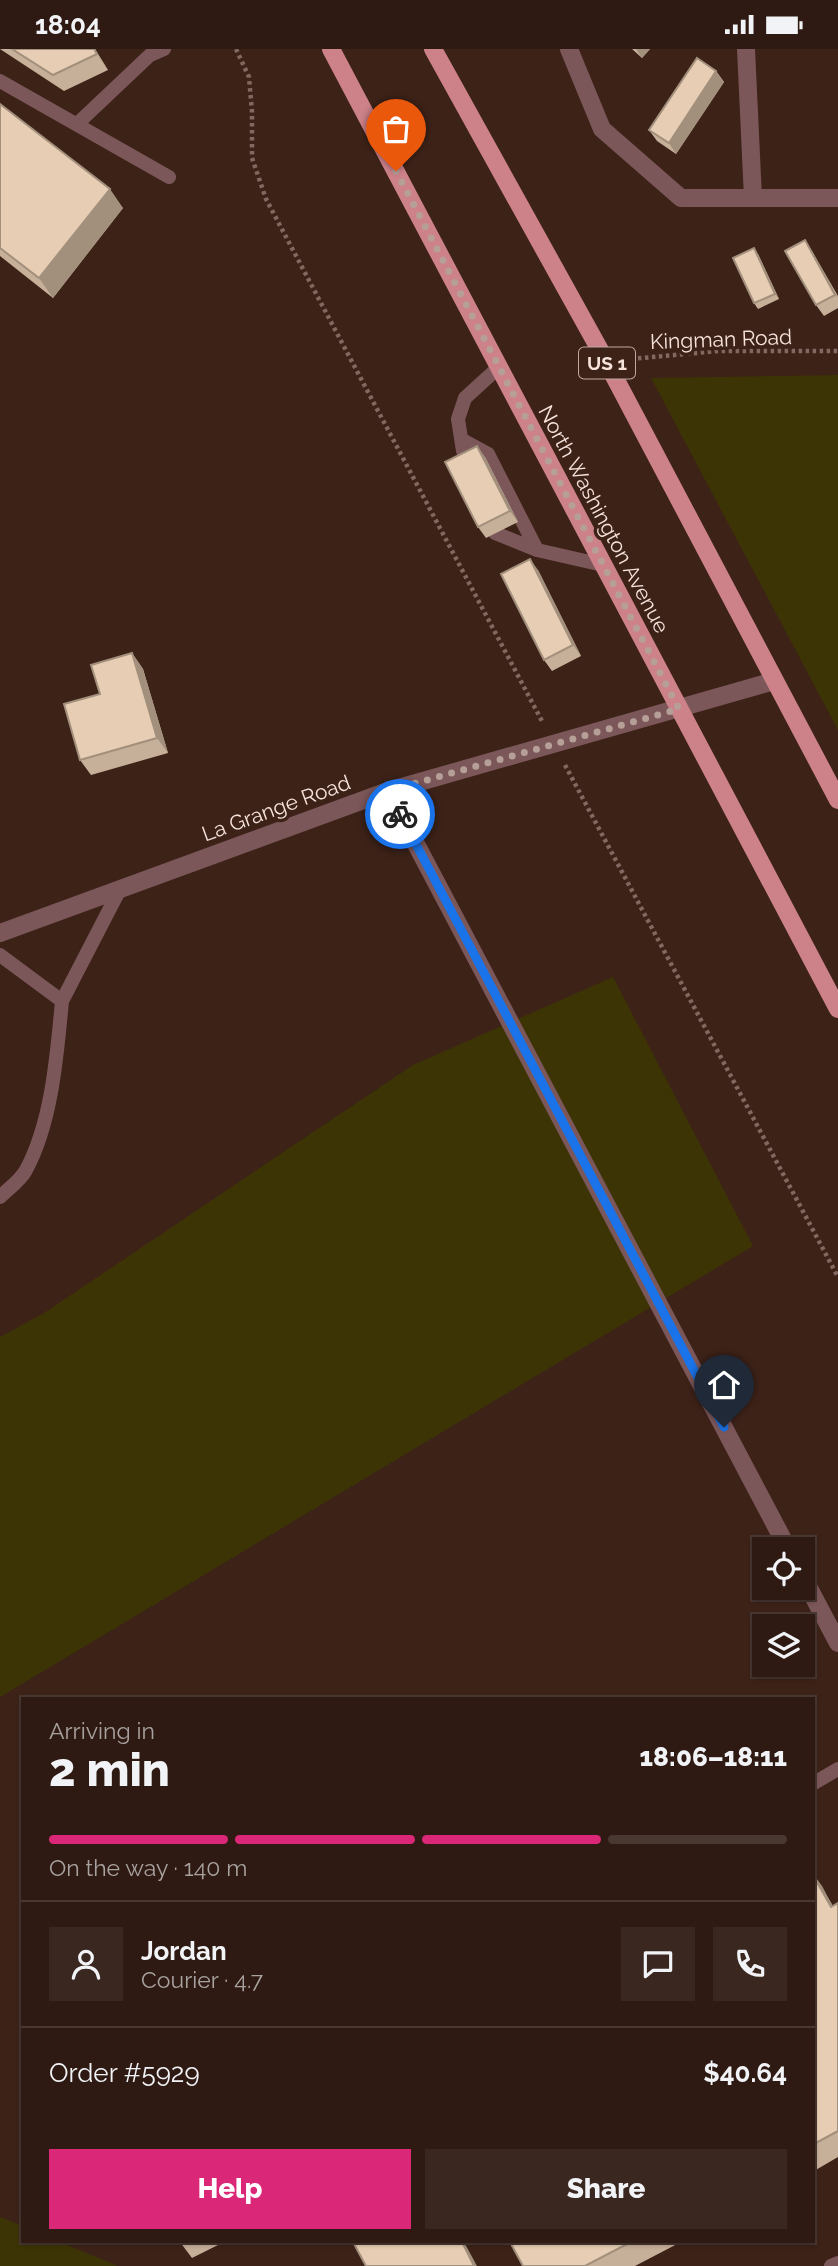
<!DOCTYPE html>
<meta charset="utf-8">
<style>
:root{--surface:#2e1a12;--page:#3a2720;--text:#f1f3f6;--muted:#a7a19f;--line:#493832;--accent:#db2777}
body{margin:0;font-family:Raleway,sans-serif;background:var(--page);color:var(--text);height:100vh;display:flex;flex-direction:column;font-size:26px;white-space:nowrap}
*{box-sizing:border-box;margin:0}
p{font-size:23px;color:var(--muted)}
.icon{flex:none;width:38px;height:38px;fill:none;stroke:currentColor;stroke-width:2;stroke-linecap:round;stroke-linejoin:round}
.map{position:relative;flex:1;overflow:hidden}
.details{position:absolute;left:21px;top:1648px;width:794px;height:546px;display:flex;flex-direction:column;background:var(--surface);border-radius:0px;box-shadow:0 2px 5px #0004,0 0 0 2px var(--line)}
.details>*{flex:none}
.buttons{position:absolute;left:752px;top:1488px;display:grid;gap:14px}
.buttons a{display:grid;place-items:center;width:63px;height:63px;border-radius:0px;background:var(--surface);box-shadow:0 2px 5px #0004,0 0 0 2px var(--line);font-size:35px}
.pin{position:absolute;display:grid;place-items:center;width:60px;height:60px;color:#fff;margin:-72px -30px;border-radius:50% 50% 50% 0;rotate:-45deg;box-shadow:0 0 7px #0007}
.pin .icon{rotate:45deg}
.courier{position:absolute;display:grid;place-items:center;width:70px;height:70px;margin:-35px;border:5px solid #1a73e8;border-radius:50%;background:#fff;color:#222;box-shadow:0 2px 9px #0007}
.summary em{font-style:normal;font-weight:800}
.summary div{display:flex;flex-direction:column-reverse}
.summary{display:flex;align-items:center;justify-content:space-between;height:119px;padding:0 28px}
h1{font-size:46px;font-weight:800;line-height:52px}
.bar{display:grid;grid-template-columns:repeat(4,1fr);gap:10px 7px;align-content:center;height:84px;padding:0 28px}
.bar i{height:9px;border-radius:5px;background:var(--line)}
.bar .on{background:var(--accent)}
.bar p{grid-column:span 4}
.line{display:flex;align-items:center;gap:18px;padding:0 28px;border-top:2px solid var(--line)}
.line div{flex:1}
.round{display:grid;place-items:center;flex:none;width:74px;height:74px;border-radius:0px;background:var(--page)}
.action{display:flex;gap:14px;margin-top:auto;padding:14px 28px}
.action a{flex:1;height:80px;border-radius:0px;background:var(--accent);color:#fff;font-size:28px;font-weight:800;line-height:80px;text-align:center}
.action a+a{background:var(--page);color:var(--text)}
.status{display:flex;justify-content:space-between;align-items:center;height:49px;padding:0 35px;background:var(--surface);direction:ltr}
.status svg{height:19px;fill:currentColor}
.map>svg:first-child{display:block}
</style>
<div class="status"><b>18:04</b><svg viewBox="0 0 49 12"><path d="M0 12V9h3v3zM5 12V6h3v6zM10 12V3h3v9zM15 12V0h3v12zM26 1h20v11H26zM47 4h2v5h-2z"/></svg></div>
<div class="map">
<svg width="838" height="2217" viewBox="0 0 838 2217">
<rect width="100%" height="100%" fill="#3d2218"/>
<path fill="#3d3406" d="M838 326V681L651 329Z
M613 928 753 1197 0 1648V1288L44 1264 413 1016Z
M0 2168 23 2177V2193H60L118 2217H0Z"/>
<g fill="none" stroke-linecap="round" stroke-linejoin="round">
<path stroke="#816860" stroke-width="4.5" stroke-dasharray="3.5 3.5" stroke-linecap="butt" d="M236 0 249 28 252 63V109L266 150 543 674
M631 310 718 302H838
M565 716 838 1228"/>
<path stroke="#7c575a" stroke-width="14" d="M0 32 169 128
M77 75 150 6 164 0
M464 392 488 405 537 501
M463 402 458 370 465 349 499 318
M495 484 537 501 603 516
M0 906 62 952 120 840
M0 1148C8 1140 21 1131 26 1121 52 1073 57 1005 62 952
M814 1734 838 1720
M831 2217 838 2214"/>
<path stroke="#7c575a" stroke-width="18" d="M569 0 602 80 681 149H838
M746 0 753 149
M388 742 788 1500
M803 1528 838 1594"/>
<path stroke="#7c575a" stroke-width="18" d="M0 884 388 742 774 632"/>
<path stroke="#cd8189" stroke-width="18" d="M331 0 838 960
M433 0 606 312 838 751"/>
</g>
<path fill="#c7b09a" d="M0 0H95L108 21 64 42Z
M632 0H650L642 9Z
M716 22 724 33 676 105 657 92 649 81Z
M0 55 123 159 53 249 0 207Z
M812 202 838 247V259L824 267 816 256Z
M758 205 779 250 758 260 754 254Z
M485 408 518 473 486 489 478 478Z
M538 521 581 607 552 622 544 611Z
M132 604 143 620 168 704 91 726 80 711 100 645Z
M814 1826 833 1857 838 1854V2108L814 2122Z
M180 2193H224L192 2209Z
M510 2193H681L635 2217H523Z"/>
<path fill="#a2907d" d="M94 0H95L108 21 97 5Z
M636 0H650L642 9Z
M716 22 724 33 676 105 669 94Z
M110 140 123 159 53 249 39 229Z
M805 191 812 202 838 249 835 246Z
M754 199 758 205 779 250 775 245Z
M477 397 485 408 518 473 510 462Z
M530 510 538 521 581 607 573 596Z
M132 604 143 620 168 704 157 689Z
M814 1826 822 1837 838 1867 831 1858 814 1828Z
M462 2193H464L477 2217H474Z"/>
<path fill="#e7cdb3" stroke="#a2907d" stroke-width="2" d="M12 0H94L97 5 53 26Z
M697 9 716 22 669 94 649 81Z
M0 55 110 140 39 229 0 199Z
M805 191 835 246 816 256 785 202Z
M754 199 775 245 754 254 733 209Z
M477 397 510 462 478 478 445 413Z
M530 510 573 596 544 611 501 525Z
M132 604 157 689 80 711 64 655 100 645 91 616Z
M814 1828 831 1858 838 1854V2082L814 2095Z
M353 2193H462L474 2217H366Z
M510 2193H631L585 2217H523Z"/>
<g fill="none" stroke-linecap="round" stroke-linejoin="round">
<path stroke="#b59f97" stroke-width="7" stroke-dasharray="0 12.6" d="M396 122 679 660 388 742 400 765"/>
<path stroke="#1a73e8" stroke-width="9" d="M400 765 724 1378"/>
</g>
<g text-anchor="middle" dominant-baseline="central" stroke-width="7" stroke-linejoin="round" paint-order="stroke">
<rect fill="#3d2218" stroke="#bea9a1" stroke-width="2" x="579" y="298.5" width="56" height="31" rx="5"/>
<g font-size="19" font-weight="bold" fill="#f6e3dc">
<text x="607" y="314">US 1</text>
</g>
<g font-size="21" fill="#f6e3dc" stroke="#3d2218">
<text transform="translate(721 290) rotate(-2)">Kingman Road</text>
<text transform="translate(604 470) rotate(62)">North Washington Avenue</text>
<text transform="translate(276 759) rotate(-20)">La Grange Road</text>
</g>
</g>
</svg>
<div class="buttons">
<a><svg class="icon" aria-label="locate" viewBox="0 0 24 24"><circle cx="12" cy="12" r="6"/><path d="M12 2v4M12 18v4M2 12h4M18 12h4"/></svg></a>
<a><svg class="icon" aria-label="layers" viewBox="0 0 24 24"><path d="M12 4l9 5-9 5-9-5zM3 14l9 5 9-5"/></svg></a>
</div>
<div class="pin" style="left:396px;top:122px;background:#ea580c"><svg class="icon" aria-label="bag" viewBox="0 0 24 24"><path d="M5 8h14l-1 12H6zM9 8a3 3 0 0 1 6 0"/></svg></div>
<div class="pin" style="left:724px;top:1378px;background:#1f2937"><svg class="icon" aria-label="home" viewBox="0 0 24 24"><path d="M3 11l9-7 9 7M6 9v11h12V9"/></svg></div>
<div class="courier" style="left:400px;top:765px"><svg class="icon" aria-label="bike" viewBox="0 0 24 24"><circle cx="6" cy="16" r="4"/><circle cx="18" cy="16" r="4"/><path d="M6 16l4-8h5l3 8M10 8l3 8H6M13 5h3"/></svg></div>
<section class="details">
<div class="summary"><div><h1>2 min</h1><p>Arriving in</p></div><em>18:06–18:11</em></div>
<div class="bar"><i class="on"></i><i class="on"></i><i class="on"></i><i></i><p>On the way · 140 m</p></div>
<div class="line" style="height:126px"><a class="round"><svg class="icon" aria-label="person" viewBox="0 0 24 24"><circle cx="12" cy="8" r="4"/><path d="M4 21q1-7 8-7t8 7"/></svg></a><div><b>Jordan</b><p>Courier · 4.7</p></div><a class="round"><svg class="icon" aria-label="chat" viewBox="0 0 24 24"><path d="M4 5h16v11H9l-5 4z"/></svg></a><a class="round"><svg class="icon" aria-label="phone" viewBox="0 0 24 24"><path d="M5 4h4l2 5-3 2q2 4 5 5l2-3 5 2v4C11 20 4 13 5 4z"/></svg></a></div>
<div class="line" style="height:91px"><div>Order #5929</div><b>$40.64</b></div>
<div class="action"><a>Help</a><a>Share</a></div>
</section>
</div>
